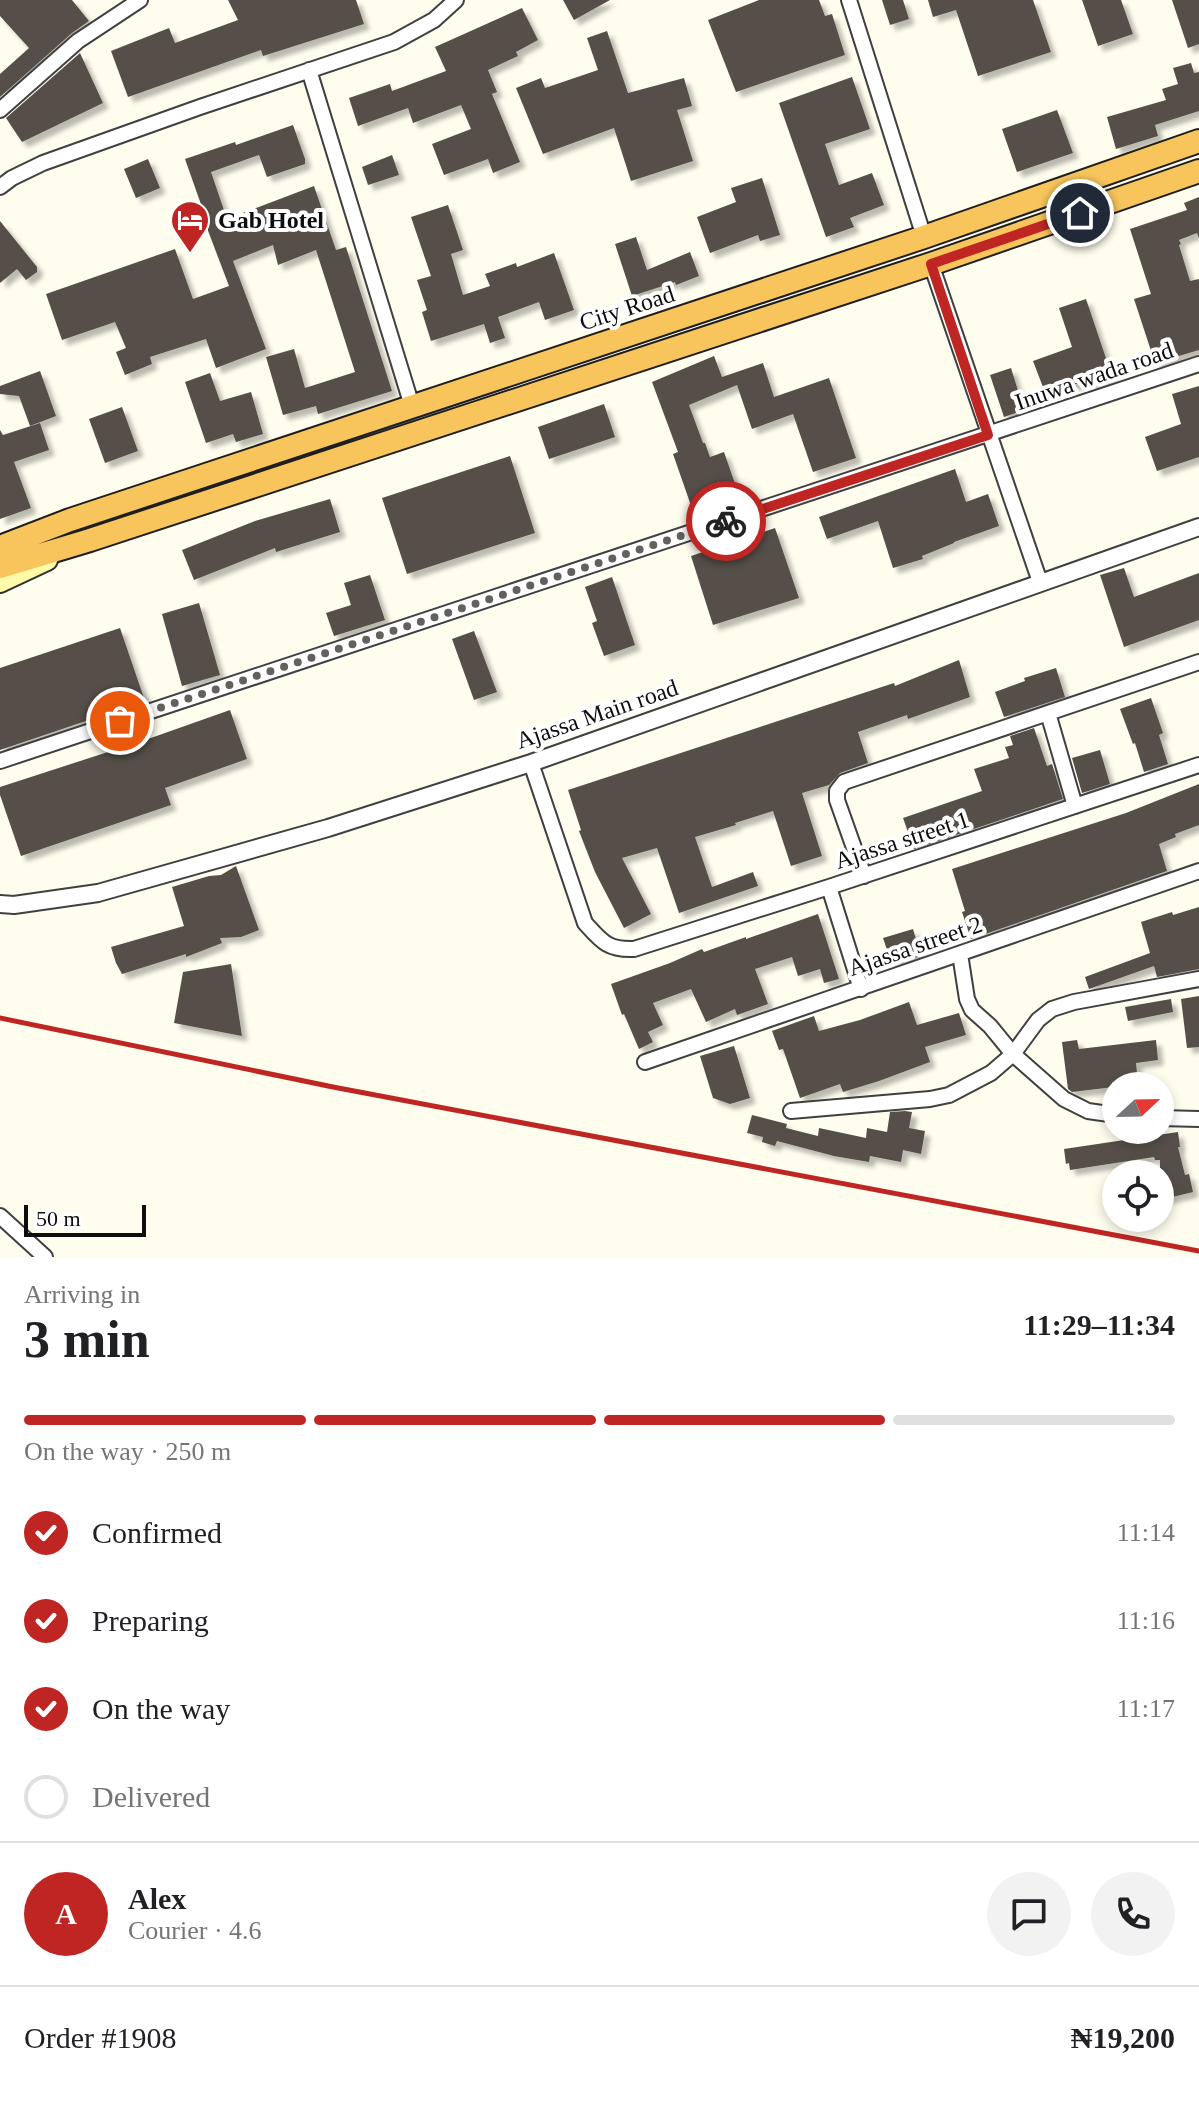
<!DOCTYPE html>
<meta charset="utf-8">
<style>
:root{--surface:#fff;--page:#f2f2f2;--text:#202124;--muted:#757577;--line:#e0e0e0;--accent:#bf2623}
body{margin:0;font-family:Georgia,serif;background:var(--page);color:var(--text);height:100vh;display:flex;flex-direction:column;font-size:30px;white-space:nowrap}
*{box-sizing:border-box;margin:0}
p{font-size:26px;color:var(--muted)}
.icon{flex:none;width:44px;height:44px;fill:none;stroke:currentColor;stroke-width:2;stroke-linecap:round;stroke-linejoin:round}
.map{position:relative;height:1257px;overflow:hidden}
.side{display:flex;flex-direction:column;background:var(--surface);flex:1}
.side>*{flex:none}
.needle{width:52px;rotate:68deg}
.fabs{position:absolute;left:1102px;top:1072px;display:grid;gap:16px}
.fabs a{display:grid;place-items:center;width:72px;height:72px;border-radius:50%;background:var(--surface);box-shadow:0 4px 12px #0003;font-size:40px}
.scale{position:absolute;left:24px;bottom:20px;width:122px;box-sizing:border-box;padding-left:8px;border:4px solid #0d0d0d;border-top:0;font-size:22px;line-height:28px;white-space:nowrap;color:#0d0d0d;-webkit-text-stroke:6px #fff;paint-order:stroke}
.pin{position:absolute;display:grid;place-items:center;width:68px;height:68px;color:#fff;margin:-34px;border:4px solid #fff;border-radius:50%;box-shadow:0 2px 8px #0007}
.courier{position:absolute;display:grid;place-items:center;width:80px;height:80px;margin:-40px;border:6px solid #bf2623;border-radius:50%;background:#fff;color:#222;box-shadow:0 2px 10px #0007}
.head em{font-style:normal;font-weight:700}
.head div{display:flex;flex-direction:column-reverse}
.head{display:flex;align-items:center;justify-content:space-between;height:136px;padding:0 24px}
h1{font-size:52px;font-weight:700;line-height:60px}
.bar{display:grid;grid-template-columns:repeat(4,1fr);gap:12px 8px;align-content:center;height:96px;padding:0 24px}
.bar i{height:10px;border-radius:6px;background:var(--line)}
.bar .selected{background:var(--accent)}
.bar p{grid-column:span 4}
.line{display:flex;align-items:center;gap:20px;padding:0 24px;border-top:2px solid var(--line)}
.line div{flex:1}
.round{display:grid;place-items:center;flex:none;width:84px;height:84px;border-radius:42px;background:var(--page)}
ol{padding:0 24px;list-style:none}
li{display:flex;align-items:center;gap:24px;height:88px}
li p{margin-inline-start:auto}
li .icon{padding:8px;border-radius:50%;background:var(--accent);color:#fff;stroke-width:4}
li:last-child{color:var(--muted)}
li i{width:44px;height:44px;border:4px solid var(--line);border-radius:50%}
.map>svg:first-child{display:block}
</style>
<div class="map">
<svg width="1199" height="1257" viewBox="0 0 1199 1257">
<defs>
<filter id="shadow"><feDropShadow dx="5.5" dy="5.5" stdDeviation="2" flood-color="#0004"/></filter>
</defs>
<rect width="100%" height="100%" fill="#fffdee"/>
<path fill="#564f49" filter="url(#shadow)" d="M0 0H72L89 21 72 33 0 97V74L29 48 0 16Z
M228 0H356L364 24 263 56 261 50 128 97 111 51 169 28 175 43 238 20Z
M563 0H610L574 20Z
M759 0H819L825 16 832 14 845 55 736 92 708 20Z
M882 0H903L909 19 890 25Z
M928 0H1033L1051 52 978 76 956 10 933 17Z
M1082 0H1121L1133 34 1098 46Z
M1172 0H1199V44L1188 48Z
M522 8 538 40 516 52 518 56 488 70 497 92 492 94 520 162 493 173 488 159 444 175 432 144 471 129 461 105 413 123 408 108 358 126 349 98 390 84 392 91 446 71 435 47Z
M607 31 628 93 684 78 692 106 677 110 693 161 631 181 614 128 543 154 516 88 541 78 545 88 598 70 587 38Z
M80 53 103 103 22 142 6 118Z
M1191 63 1194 73 1199 72V111L1155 125 1158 136 1116 149 1107 117 1166 100 1162 89 1178 84 1173 68Z
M852 77 870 129 825 144 839 185 872 173 884 205 850 218 854 227 826 237 779 103Z
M1057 110 1073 153 1017 172 1002 129Z
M293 125 305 159V164L267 177 259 155 211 172 227 219 314 186 336 250 346 247 392 391 318 414 316 406 283 415 266 357 294 349 305 388 355 372 316 250 278 265 273 245 233 261 266 349 216 368 206 339 150 357 152 364 125 375 116 352 126 348 115 322 62 340 46 294 175 249 193 299 229 286 207 228 209 227 185 159 235 142 236 145Z
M392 155 399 175 368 185 362 167Z
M148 159 160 188 136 198 124 169Z
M762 178 780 235 760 241 758 235 710 253 697 217 736 202 731 188Z
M1199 197V238L1197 233 1179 240 1181 244 1179 245 1190 281 1199 279V350L1155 363 1134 299 1151 294 1130 229 1187 210 1184 203Z
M448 205 463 250 451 254 463 295 490 286 485 274 516 263 517 267 554 253 574 310 545 320 539 302 498 317 505 338 490 343 484 324 431 341 422 312 427 310 417 280 431 276 411 217Z
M0 221 37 267V272L26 280 17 269 0 283Z
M636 237 647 270 690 252 699 276 676 285 675 282 632 296 615 244Z
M1086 299 1112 376 1085 385 1084 381 1046 395 1033 361 1072 347 1059 308Z
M714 356 722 377 763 363 774 397 829 378 856 458 813 472 793 414 752 429 737 385 689 405 703 443H705L710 457 724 452 741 501 695 517 673 454 678 452 652 382Z
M1011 368 1024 410 1004 417 990 375Z
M40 371 56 416 30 426 19 396 0 394V386Z
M210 373 220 401 251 392 263 434 236 442 233 434 206 443 185 382Z
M1199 386V457L1157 471 1145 437 1181 424 1172 394Z
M604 404 615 437 549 459 538 427Z
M122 407 138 451 105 463 89 419Z
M40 423 49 450 14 462 31 508 0 519V430L3 435Z
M510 456 535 533 407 574 382 498Z
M955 469 966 502 988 494 999 526 954 542V543L922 556 923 559 893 568 878 521 827 539 819 517Z
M330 499 340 532 276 552 275 548 194 580 182 550 255 521Z
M775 528 799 598 713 625 691 556Z
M1124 568 1134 597 1199 573V620L1124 647 1100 575Z
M370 575 385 620 334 636 326 613 351 605 344 583Z
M612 577 635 645 604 656 592 623 597 621 585 587Z
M199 603 220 675 182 686 162 614Z
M120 628 145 701 0 750V668Z
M474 631 497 692 474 700 452 639Z
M959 660 970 697 908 719 907 715 858 732 868 763 840 773 829 785 802 793 822 856 791 866 773 811 735 823 736 825 695 837 712 887 753 872 758 886 679 913 657 848 622 858 651 914 624 928 595 872 579 831 581 830 568 790 894 683 895 686Z
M1056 668 1065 697 1004 717 995 692 1025 681 1024 678Z
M1151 698 1163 733 1159 735 1168 764 1144 772 1135 743 1133 744 1120 709Z
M230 710 247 759 165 788 171 805 21 856 0 795V787L148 739Z
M1034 728 1047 766 1052 764 1063 799 914 849 903 818 982 791 974 769 1009 758 1005 747 1013 745 1010 736Z
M1100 750 1110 784 1082 793 1072 758Z
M1199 784V825L1175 834 1176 837 1159 844 1167 871 971 939 962 912 965 911 952 869 1126 813Z
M236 866 259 930 241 937 220 938 222 943 186 957V954L122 974 116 963 111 947 184 926 172 887 209 876 221 875Z
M1199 907V969L1157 977 1154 966 1089 989 1085 977 1150 953 1141 922 1172 912 1173 915Z
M818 914 839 979 824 983 820 969 798 976 792 957 755 969 768 1004 737 1015 735 1009 706 1022 691 989 653 1003 663 1025 648 1032 653 1042 639 1049 624 1014 622 1015 611 984 670 963 702 949 704 952 746 937V939Z
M913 929 921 956 892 965 883 938Z
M231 964 242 1036 174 1023 183 972Z
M1199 996V1047L1187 1048 1181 999Z
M1171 999 1173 1012 1128 1021 1125 1007Z
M909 1002 917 1025 959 1013 966 1035 925 1047 930 1062 879 1081 843 1092 840 1084 800 1098 783 1049 779 1050 772 1031 814 1016 819 1031 860 1020Z
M1077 1040 1079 1049 1156 1040 1158 1060 1136 1063 1138 1084 1072 1092 1068 1089 1062 1042Z
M734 1046 750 1098 730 1104 713 1098 700 1056Z
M905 1111 912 1112 909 1128 925 1131 921 1154 903 1150 901 1162 870 1156 869 1162 834 1156 777 1141 775 1146 762 1142 763 1137 747 1133 752 1115 787 1124 786 1128 818 1136 819 1128 866 1138 867 1128 887 1132 890 1112Z
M1178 1132 1180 1147H1178L1185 1175 1189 1174 1193 1192 1160 1200V1160H1155L1154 1157 1070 1170 1069 1163 1066 1164 1064 1149Z"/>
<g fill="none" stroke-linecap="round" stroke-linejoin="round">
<g stroke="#404040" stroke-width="18">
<path id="minor" d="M849 0 924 237
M309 70 412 406
M0 110 78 41 140 0
M0 187 12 178 43 163 200 107 394 42 434 20 456 0
M931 264 1040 582
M1048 713 1075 806
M0 761 1199 364
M531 763 585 923C602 942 608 950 634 949L829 887 1199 765
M864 876 837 800V791L844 782 1199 662
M829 887 861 989
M960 954 967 999 972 1010 990 1026 1013 1054 1064 1099 1088 1111 1116 1115
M645 1062 1199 871
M791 1111 930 1099 949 1095 991 1073 1013 1054 1038 1020 1052 1009 1074 1002 1199 979
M1160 1118 1199 1119
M0 1216 45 1257"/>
</g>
<g stroke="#404040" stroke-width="20">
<path id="tertiary" d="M0 904 14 905 98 893 328 828 531 763 1199 527"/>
</g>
<g stroke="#2f2f2f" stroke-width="24">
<path id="secondary" d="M0 582 47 560"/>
</g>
<g stroke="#1e1e1e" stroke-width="26">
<path id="trunk" d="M0 547 70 520 924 237 1199 141
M0 567 90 540 931 264 1199 171"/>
</g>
<use href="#minor" stroke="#fff" stroke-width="14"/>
<use href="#tertiary" stroke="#fff" stroke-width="16"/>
<use href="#secondary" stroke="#fffba9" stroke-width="20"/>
<use href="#trunk" stroke="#f8c45c" stroke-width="22"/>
<path stroke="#bf2623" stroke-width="5" d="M0 1018 333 1087 1199 1251"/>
</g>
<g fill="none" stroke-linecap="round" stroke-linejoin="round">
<path stroke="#62615c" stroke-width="8" stroke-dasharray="0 14.4" d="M120 721 726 521"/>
<path stroke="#bf2623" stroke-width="10" d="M726 521 988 435 931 264 1080 213"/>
</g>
<defs>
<g id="hotel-pin" transform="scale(2)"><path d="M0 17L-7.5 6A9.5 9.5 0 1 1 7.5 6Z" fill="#bf2623" stroke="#fff"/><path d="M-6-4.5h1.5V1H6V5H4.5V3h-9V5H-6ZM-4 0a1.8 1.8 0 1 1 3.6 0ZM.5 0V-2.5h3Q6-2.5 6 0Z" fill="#fff"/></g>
</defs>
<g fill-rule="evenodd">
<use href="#hotel-pin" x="190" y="220"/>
</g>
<g text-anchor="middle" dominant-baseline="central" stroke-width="8" stroke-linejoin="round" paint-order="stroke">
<g font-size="24" font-weight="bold" fill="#0d0d0d" stroke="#fff" text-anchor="start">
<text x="218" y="220">Gab Hotel</text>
</g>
<g font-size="24" fill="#0d0d0d" stroke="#fff">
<text transform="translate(627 308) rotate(-18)">City Road</text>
<text transform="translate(1094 376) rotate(-19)">Inuwa wada road</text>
<text transform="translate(597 714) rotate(-19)">Ajassa Main road</text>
<text transform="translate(902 840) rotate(-18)">Ajassa street 1</text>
<text transform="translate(915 946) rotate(-19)">Ajassa street 2</text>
</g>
</g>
</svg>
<div class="fabs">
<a><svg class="needle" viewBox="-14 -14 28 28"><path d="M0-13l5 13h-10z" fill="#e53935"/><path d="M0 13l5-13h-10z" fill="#757577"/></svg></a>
<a><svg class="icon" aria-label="locate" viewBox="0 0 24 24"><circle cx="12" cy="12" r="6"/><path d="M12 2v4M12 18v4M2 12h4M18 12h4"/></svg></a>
</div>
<div class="scale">50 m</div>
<div class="pin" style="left:120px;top:721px;background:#ea580c"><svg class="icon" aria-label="bag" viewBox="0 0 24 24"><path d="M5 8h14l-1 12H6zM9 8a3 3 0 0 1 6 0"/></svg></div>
<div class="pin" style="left:1080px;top:213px;background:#1f2937"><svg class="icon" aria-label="home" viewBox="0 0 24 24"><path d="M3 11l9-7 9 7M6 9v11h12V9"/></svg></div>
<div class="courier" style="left:726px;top:521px"><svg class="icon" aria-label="bike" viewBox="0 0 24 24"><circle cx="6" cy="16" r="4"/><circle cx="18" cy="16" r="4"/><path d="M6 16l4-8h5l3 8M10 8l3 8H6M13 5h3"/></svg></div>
</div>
<section class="side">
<div class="head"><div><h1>3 min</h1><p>Arriving in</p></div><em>11:29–11:34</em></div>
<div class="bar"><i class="selected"></i><i class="selected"></i><i class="selected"></i><i></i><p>On the way · 250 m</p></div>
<ol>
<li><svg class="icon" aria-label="check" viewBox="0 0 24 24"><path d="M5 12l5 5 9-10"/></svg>Confirmed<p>11:14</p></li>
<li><svg class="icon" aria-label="check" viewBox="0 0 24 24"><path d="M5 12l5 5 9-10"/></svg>Preparing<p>11:16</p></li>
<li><svg class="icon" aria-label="check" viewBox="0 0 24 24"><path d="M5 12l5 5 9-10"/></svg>On the way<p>11:17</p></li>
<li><i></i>Delivered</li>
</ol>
<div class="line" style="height:144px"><b class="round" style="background:var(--accent);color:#fff">A</b><div><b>Alex</b><p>Courier · 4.6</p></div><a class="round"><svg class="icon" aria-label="chat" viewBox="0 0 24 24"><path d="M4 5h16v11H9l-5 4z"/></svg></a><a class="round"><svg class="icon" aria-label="phone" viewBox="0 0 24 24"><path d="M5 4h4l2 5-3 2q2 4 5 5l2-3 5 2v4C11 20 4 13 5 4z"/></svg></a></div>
<div class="line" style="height:104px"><div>Order #1908</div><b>₦19,200</b></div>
</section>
